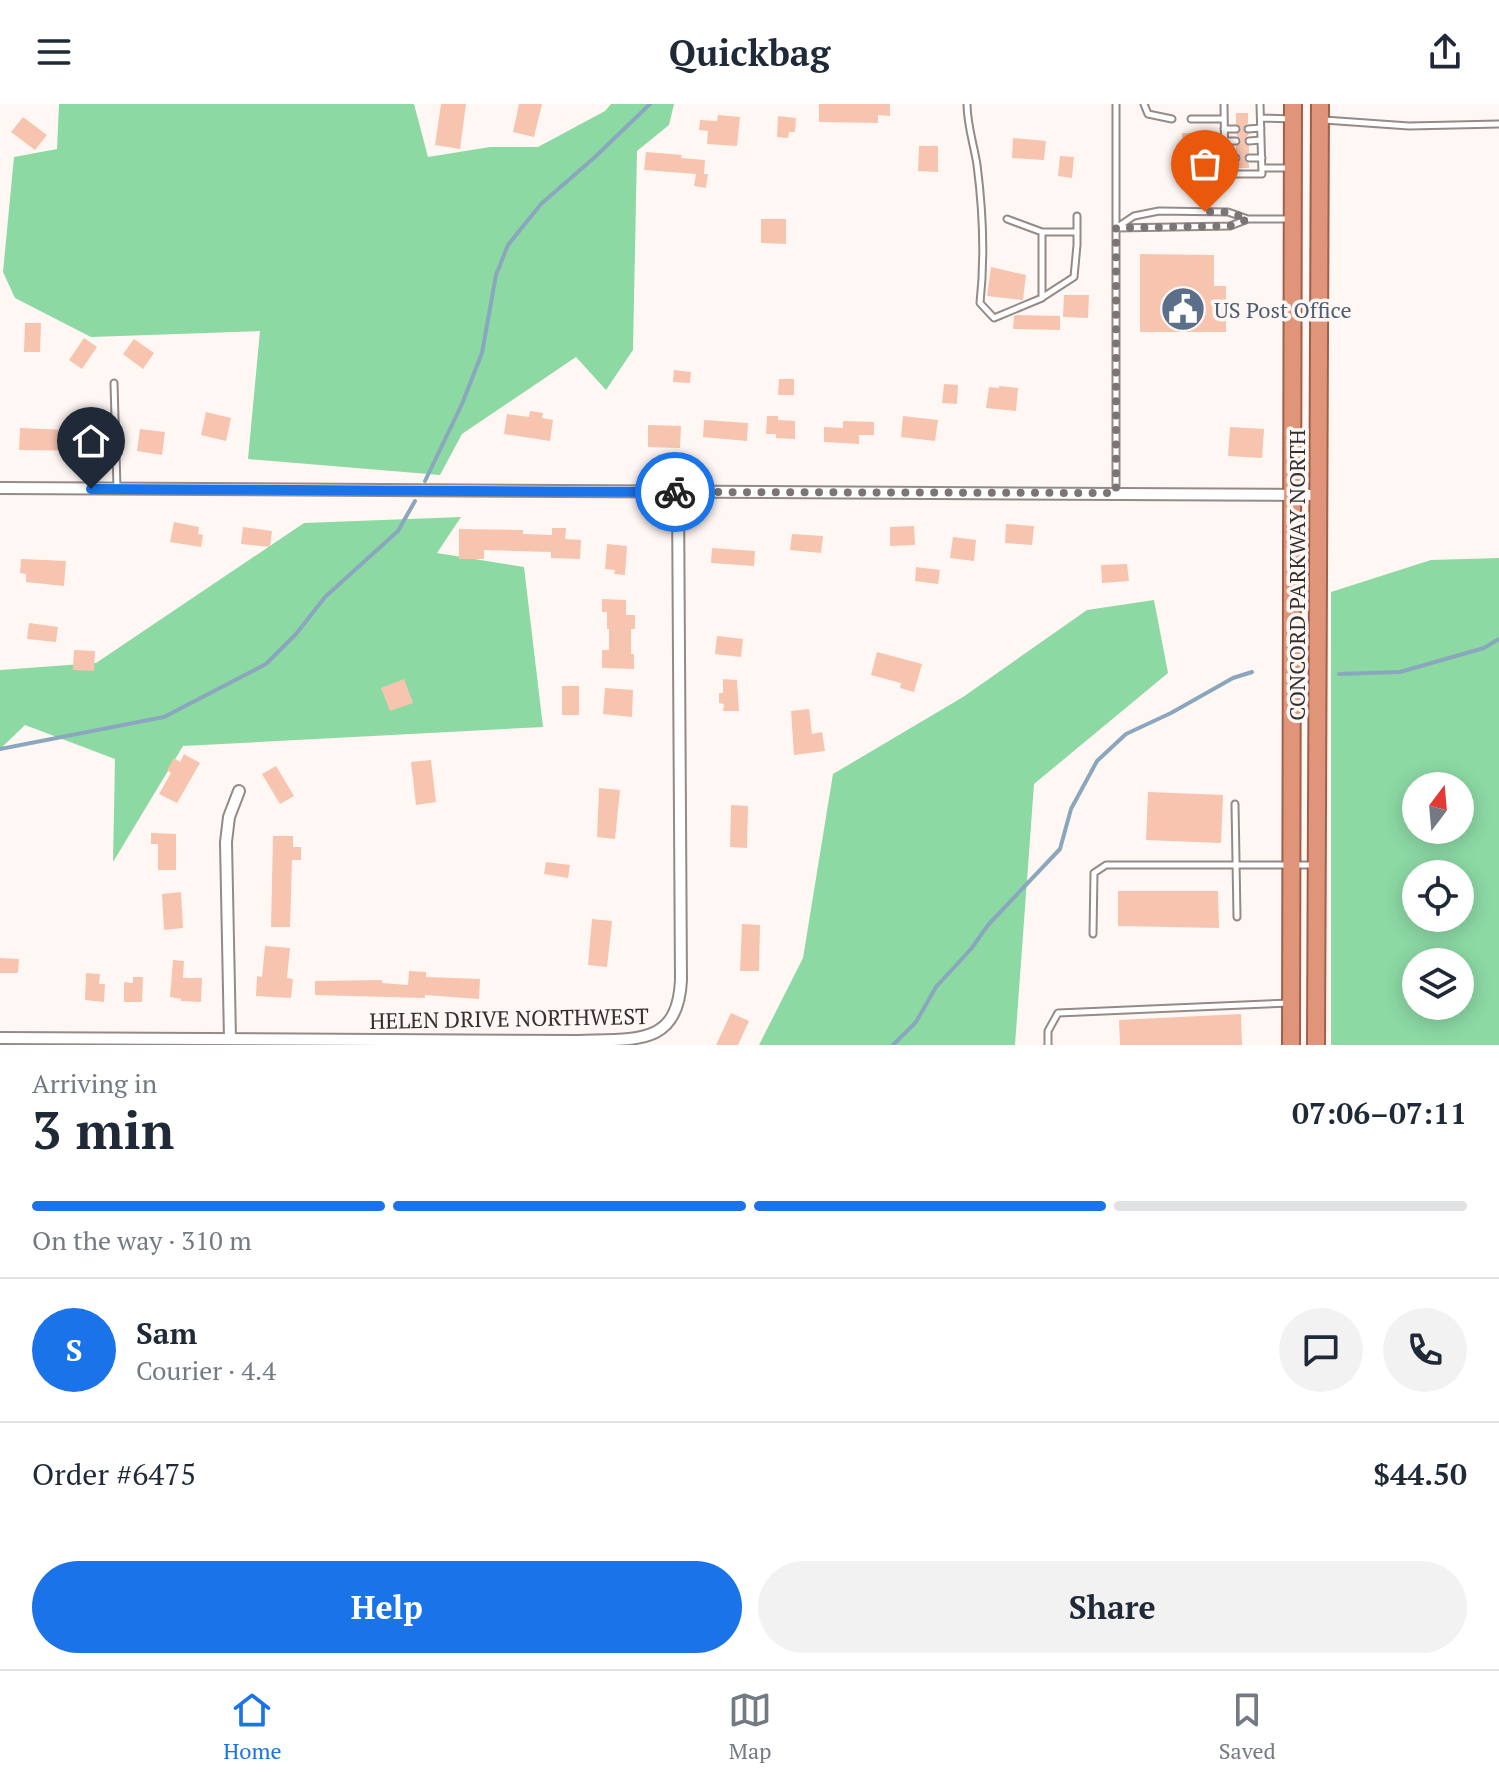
<!DOCTYPE html>
<meta charset="utf-8">
<style>
:root{--surface:#fff;--page:#f2f2f3;--text:#1f2937;--muted:#747a83;--line:#e0e1e3;--accent:#1a73e8}
body{margin:0;font-family:"PT Serif",serif;background:var(--page);color:var(--text);height:100vh;display:flex;flex-direction:column;font-size:30px;white-space:nowrap}
*{box-sizing:border-box;margin:0}
p{font-size:26px;color:var(--muted)}
.icon{flex:none;width:44px;height:44px;fill:none;stroke:currentColor;stroke-width:2;stroke-linecap:round;stroke-linejoin:round}
.map{position:relative;height:941px;overflow:hidden}
.panel{display:flex;flex-direction:column;background:var(--surface);flex:1}
.panel>*{flex:none}
.needle{width:52px;rotate:16deg}
.controls{position:absolute;left:1402px;top:668px;display:grid;gap:16px}
.controls a{display:grid;place-items:center;width:72px;height:72px;border-radius:50%;background:var(--surface);box-shadow:0 4px 20px #0003;font-size:40px}
.pin{position:absolute;display:grid;place-items:center;width:68px;height:68px;color:#fff;margin:-82px -34px;border-radius:50% 50% 50% 0;rotate:-45deg;box-shadow:0 0 8px #0007}
.pin .icon{rotate:45deg}
.courier{position:absolute;display:grid;place-items:center;width:80px;height:80px;margin:-40px;border:6px solid #1a73e8;border-radius:50%;background:#fff;color:#222;box-shadow:0 2px 10px #0007}
.headline em{font-style:normal;font-weight:600}
.headline div{display:flex;flex-direction:column-reverse}
.headline{display:flex;align-items:center;justify-content:space-between;height:136px;padding:0 32px}
h1{font-size:52px;font-weight:600;line-height:60px}
.bar{display:grid;grid-template-columns:repeat(4,1fr);gap:12px 8px;align-content:center;height:96px;padding:0 32px}
.bar i{height:10px;border-radius:6px;background:var(--line)}
.bar .on{background:var(--accent)}
.bar p{grid-column:span 4}
.line{display:flex;align-items:center;gap:20px;padding:0 32px;border-top:2px solid var(--line)}
.line div{flex:1}
.round{display:grid;place-items:center;flex:none;width:84px;height:84px;border-radius:42px;background:var(--page)}
.cta{display:flex;gap:16px;margin-top:auto;padding:16px 32px}
.cta a{flex:1;height:92px;border-radius:48px;background:var(--accent);color:#fff;font-size:32px;font-weight:600;line-height:92px;text-align:center}
.cta a+a{background:var(--page);color:var(--text)}
header{display:flex;justify-content:space-between;align-items:center;height:104px;padding:0 32px;background:var(--surface);font-size:36px;font-weight:600}
.menu{display:flex;justify-content:space-around;align-items:center;height:112px;border-top:2px solid var(--line);background:var(--surface);font-size:22px;color:var(--muted)}
.menu a{display:grid;justify-items:center;gap:4px}
.menu .on{color:var(--accent)}
.map>svg:first-child{display:block}
</style>
<header><svg class="icon" aria-label="menu" viewBox="0 0 24 24"><path d="M4 6h16M4 12h16M4 18h16"/></svg>Quickbag<svg class="icon" aria-label="share" viewBox="0 0 24 24"><path d="M12 15V3M7 8l5-5 5 5M5 13v7h14v-7"/></svg></header>
<div class="map">
<svg width="1499" height="941" viewBox="0 0 1499 941">
<rect width="100%" height="100%" fill="#fff7f3"/>
<path fill="#8cd9a4" fill-rule="evenodd" d="M59 0H414L428 53 490 43H538L605 7 611 0H674L669 21 637 47 633 246 606 286 576 253 462 330 440 371 248 355 260 227 91 233 15 194 3 168 14 53 57 45Z
M461 413 437 449 524 463 543 623 183 642 113 758 115 655 25 621 0 645V566L96 559 304 419Z
M1499 454V941H1331V488L1431 456ZM1460 682V726H1416V682ZM1460 770V814H1416V770ZM1460 858V902H1416V858Z
M1154 496 1168 569 1034 680 1015 941H759L803 854 833 670 963 593 1087 506Z"/>
<g fill="none" stroke-linecap="round" stroke-linejoin="round">
<path stroke="#8ba7be" stroke-width="4" d="M425 377 462 300 482 249 496 171 508 141 541 100 595 53 650 0
M1339 570 1400 568 1484 544 1499 535
M0 645 164 613 266 560 296 530 325 493 398 427 415 397
M893 941 916 918 936 883 971 845 988 821 1060 745 1071 705 1097 657 1126 630 1171 609 1233 574 1252 568"/>
</g>
<path fill="#f7c4b0" d="M441 0H466L460 45 435 41Z
M519 0H542L534 33 513 28Z
M819 0H890V12L878 11V19L819 18Z
M1236 9H1248V19L1243 25 1249 30 1244 37 1249 42V49L1244 55 1249 60V64H1236V59L1241 53 1236 49V42L1241 36 1236 30 1241 24 1236 20Z
M718 11 740 13 737 42 707 40 708 27 699 26 700 16 717 17Z
M778 12 796 14 795 28H789L788 34 777 33Z
M23 13 47 31 35 46 11 28Z
M1182 29H1207L1208 68 1172 69V54H1183Z
M1013 34 1046 37 1044 56 1012 54Z
M919 42H938V68L918 67Z
M646 48 682 51 681 54 705 56 704 70H708L706 84 694 82 696 70 644 66Z
M1060 52 1074 53 1072 74 1058 72Z
M761 115H786V140L761 139Z
M1140 150 1214 151V182H1226V228H1140Z
M991 163 1026 171 1023 196 987 192Z
M1064 191H1089L1088 214 1063 213Z
M1016 211 1060 212V226L1013 225 1014 212Z
M25 219H41L40 248H24Z
M84 234 97 243 82 265 69 256Z
M134 235 154 249 143 265 123 250Z
M674 266 691 268 690 279 673 278Z
M779 275H794V291H778Z
M944 280 958 281 957 300 942 299Z
M999 282 1018 284 1016 307 986 304 989 283 999 284Z
M530 307 543 309 542 314 553 316 550 337 504 330 507 310 529 313Z
M206 308 231 314 226 337 201 331Z
M767 312H778V316L795 317V335L776 334V330H766Z
M903 312 938 316 935 337 901 333Z
M67 314 77 315V319H87L86 325H94L93 347 19 346 20 324 67 326Z
M704 316 748 319 747 337 703 333Z
M843 317 874 318V331H859V340L824 338V323L843 324Z
M648 321 681 322 680 344 648 343Z
M1230 323 1264 325 1262 354 1228 352Z
M140 325 165 328 162 351 137 347Z
M174 418 199 423 198 430 203 431 201 443 170 438Z
M1006 420 1034 422 1032 441 1005 439Z
M914 422 915 441 890 442V423Z
M243 423 272 427 270 443 241 440Z
M552 424H566L565 435 581 436 580 455 551 454V448L484 446V455H459V425L523 426V430L552 431Z
M792 430 823 432 821 449 790 446Z
M953 433 976 436 974 457 950 454Z
M607 440 627 442 625 471 614 470 615 466 605 465Z
M712 444 755 447 754 462 711 459Z
M21 455 66 457 64 482 26 478V470L20 469Z
M1127 460 1129 477 1102 479 1101 461Z
M916 463 940 466 938 480 915 477Z
M602 495 626 496V511H635V525H631V550H634V565L602 564V546H609V525H607V508H602Z
M29 519 58 523 56 538 27 535Z
M717 532 743 535 741 553 715 550Z
M74 546 95 547 94 567 73 566Z
M877 548 922 560 914 588 900 584 901 579 871 571Z
M404 575 413 599 390 607 381 584Z
M723 575 737 576 739 607H723L724 600 719 599V589H723Z
M562 582H579V611H562Z
M605 584 633 586 632 613 603 610Z
M809 605 812 630 822 628 825 647 794 651 791 607Z
M184 650 200 659 177 699 159 690 171 669 167 666 174 654 180 658Z
M431 656 436 698 416 701 411 658Z
M276 662 294 692 280 700 262 670Z
M599 684 620 686 615 735 597 733Z
M1148 688 1223 691 1221 739 1146 736Z
M731 701 748 702 747 744 730 743Z
M151 729 176 730V766H158V740H151Z
M273 732H293V743H301V756H292L290 823H271Z
M546 758 570 761 568 774 544 770Z
M1118 787H1218L1219 824 1118 822Z
M181 788 183 824 164 826 162 790Z
M592 815 612 817 607 863 588 861Z
M742 820 760 821 759 867H740Z
M265 842 290 844 287 874 293 875 291 894 256 892 257 872 262 873Z
M0 854 19 855 18 869H0Z
M173 856 184 857 183 874H202L201 898 181 897V895L170 893Z
M409 867 426 868V873L480 875 479 895 425 891V894L315 891V877L382 876V879L408 881Z
M86 869 100 870 99 880H105L104 898 85 896Z
M133 873H143L142 898H124V878L133 879Z
M731 909 749 917 738 941H716Z
M1241 910 1242 941H1120L1119 916Z"/>
<g fill="none" stroke-linecap="round" stroke-linejoin="round">
<g stroke="#948a87" stroke-width="9">
<path id="service" d="M967 0C967 21 974 41 977 61 983 107 985 153 980 199L994 214 1042 194V128H1077
M1116 0V389
M1144 0 1148 10 1172 15
M1224 0 1225 70H1262L1260 0
M1261 14 1292 15
M1191 15H1224
M1324 16 1409 22 1499 20
M1224 25H1236
M1248 25 1261 24
M1224 37H1236
M1249 37 1261 36
M1225 54H1236
M1249 54H1262
M1262 64H1289
M1159 107 1228 108 1248 115 1230 122 1116 124 1134 112Z
M1007 115 1042 128
M1248 115H1291
M1043 193 1074 173 1077 141V112
M114 279 117 384
M1235 700 1237 813
M1093 830 1094 769 1106 761H1313
M1048 941V927L1058 909 1290 899"/>
</g>
<g stroke="#948a87" stroke-width="14">
<path id="minor" d="M0 384 1318 391
M0 934 578 937C638 935 678 941 681 876L678 388
M230 935 226 738 229 713 239 687"/>
</g>
<g stroke="#9f604a" stroke-width="20">
<path id="trunk" d="M1291 941 1293 0
M1316 941 1320 0"/>
</g>
<use href="#service" stroke="#fff" stroke-width="5"/>
<use href="#minor" stroke="#fff" stroke-width="10"/>
<use href="#trunk" stroke="#e0947a" stroke-width="16"/>
</g>
<g fill="none" stroke-linecap="round" stroke-linejoin="round">
<path stroke="#7b7674" stroke-width="8" stroke-dasharray="0 14.4" d="M675 388 1116 389V124L1230 122 1248 115 1228 108H1205"/>
<path stroke="#1a73e8" stroke-width="10" d="M91 385 675 388"/>
</g>
<defs>
<g id="civic-disc" transform="scale(2.3)"><circle r="9.5" fill="#5c6f8a" stroke="#fff7f3"/><path d="M-.6-6.5H3V-4.5H.6V-3L4-1V1h2V6H-6V1h2V-1L-.6-3ZM-1.2 2.5V6h2.4V2.5Z" fill="#fff"/></g>
</defs>
<g fill-rule="evenodd">
<use href="#civic-disc" x="1183" y="205"/>
</g>
<g text-anchor="middle" dominant-baseline="central" stroke-width="7" stroke-linejoin="round" paint-order="stroke">
<g font-size="22" fill="#4e5e75" stroke="#fff7f3" text-anchor="start">
<text x="1214" y="205">US Post Office</text>
</g>
<g font-size="22" fill="#34302f" stroke="#fff7f3">
<text transform="translate(1296 471) rotate(-90)">CONCORD PARKWAY NORTH</text>
<text transform="translate(509 914) rotate(-1)">HELEN DRIVE NORTHWEST</text>
</g>
</g>
</svg>
<div class="controls">
<a><svg class="needle" viewBox="-14 -14 28 28"><path d="M0-13l5 13h-10z" fill="#e53935"/><path d="M0 13l5-13h-10z" fill="#747a83"/></svg></a>
<a><svg class="icon" aria-label="locate" viewBox="0 0 24 24"><circle cx="12" cy="12" r="6"/><path d="M12 2v4M12 18v4M2 12h4M18 12h4"/></svg></a>
<a><svg class="icon" aria-label="layers" viewBox="0 0 24 24"><path d="M12 4l9 5-9 5-9-5zM3 14l9 5 9-5"/></svg></a>
</div>
<div class="pin" style="left:1205px;top:108px;background:#ea580c"><svg class="icon" aria-label="bag" viewBox="0 0 24 24"><path d="M5 8h14l-1 12H6zM9 8a3 3 0 0 1 6 0"/></svg></div>
<div class="pin" style="left:91px;top:385px;background:#1f2937"><svg class="icon" aria-label="home" viewBox="0 0 24 24"><path d="M3 11l9-7 9 7M6 9v11h12V9"/></svg></div>
<div class="courier" style="left:675px;top:388px"><svg class="icon" aria-label="bike" viewBox="0 0 24 24"><circle cx="6" cy="16" r="4"/><circle cx="18" cy="16" r="4"/><path d="M6 16l4-8h5l3 8M10 8l3 8H6M13 5h3"/></svg></div>
</div>
<section class="panel">
<div class="headline"><div><h1>3 min</h1><p>Arriving in</p></div><em>07:06–07:11</em></div>
<div class="bar"><i class="on"></i><i class="on"></i><i class="on"></i><i></i><p>On the way · 310 m</p></div>
<div class="line" style="height:144px"><b class="round" style="background:var(--accent);color:#fff">S</b><div><b>Sam</b><p>Courier · 4.4</p></div><a class="round"><svg class="icon" aria-label="chat" viewBox="0 0 24 24"><path d="M4 5h16v11H9l-5 4z"/></svg></a><a class="round"><svg class="icon" aria-label="phone" viewBox="0 0 24 24"><path d="M5 4h4l2 5-3 2q2 4 5 5l2-3 5 2v4C11 20 4 13 5 4z"/></svg></a></div>
<div class="line" style="height:104px"><div>Order #6475</div><b>$44.50</b></div>
<div class="cta"><a>Help</a><a>Share</a></div>
</section>
<nav class="menu">
<a class="on"><svg class="icon" aria-label="home" viewBox="0 0 24 24"><path d="M3 11l9-7 9 7M6 9v11h12V9"/></svg>Home</a>
<a><svg class="icon" aria-label="map" viewBox="0 0 24 24"><path d="M3 6l6-2 6 2 6-2v14l-6 2-6-2-6 2zM9 4v14M15 6v14"/></svg>Map</a>
<a><svg class="icon" aria-label="saved" viewBox="0 0 24 24"><path d="M7 4h10v16l-5-4-5 4z"/></svg>Saved</a>
</nav>
